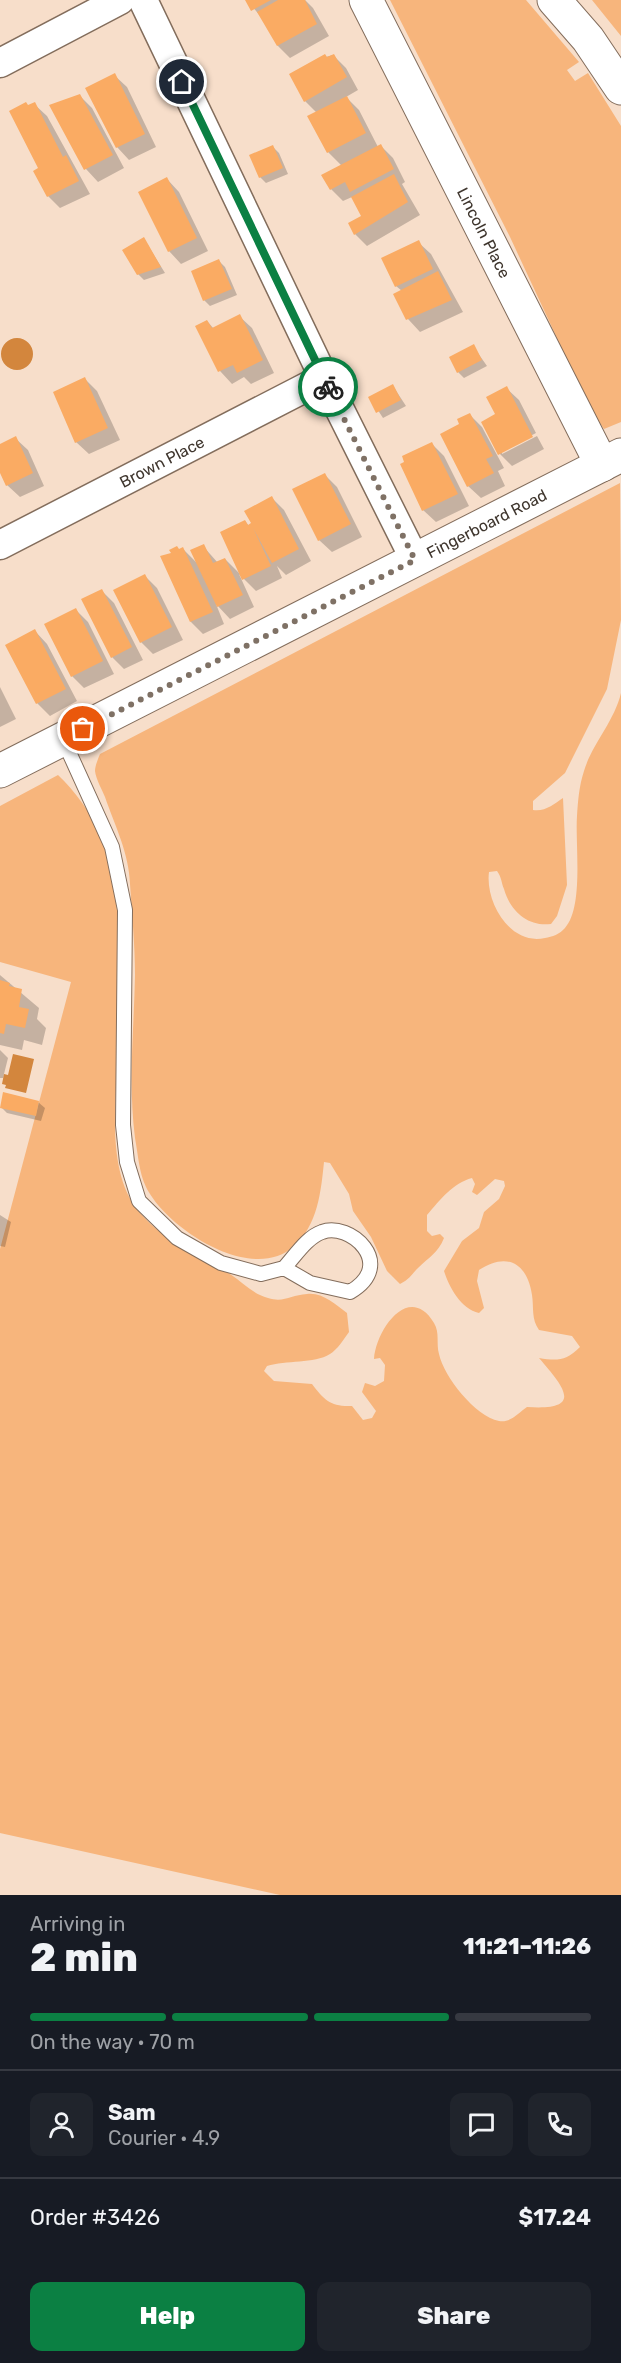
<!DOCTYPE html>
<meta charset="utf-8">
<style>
:root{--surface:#171b24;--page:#20242c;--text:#f1f3f6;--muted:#9ea1a6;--line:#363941;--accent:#0b8043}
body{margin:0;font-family:Rubik,sans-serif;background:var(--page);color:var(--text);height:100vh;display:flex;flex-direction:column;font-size:22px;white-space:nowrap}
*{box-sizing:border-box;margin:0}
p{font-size:20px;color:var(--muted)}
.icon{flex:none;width:33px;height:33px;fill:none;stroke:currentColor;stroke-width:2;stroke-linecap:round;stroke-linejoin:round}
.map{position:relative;height:1895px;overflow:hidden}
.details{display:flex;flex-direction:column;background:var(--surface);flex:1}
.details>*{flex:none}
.pin{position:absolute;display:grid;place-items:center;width:51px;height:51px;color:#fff;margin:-26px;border:3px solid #fff;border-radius:50%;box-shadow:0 2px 6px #0007}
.courier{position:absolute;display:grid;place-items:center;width:60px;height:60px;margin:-30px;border:4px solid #0b8043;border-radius:50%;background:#fff;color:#222;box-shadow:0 2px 8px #0007}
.head em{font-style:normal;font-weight:800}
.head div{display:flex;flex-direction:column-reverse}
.head{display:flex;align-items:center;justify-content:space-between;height:102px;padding:0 30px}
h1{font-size:39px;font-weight:800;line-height:45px}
.bar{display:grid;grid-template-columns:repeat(4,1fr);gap:9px 6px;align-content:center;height:72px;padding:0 30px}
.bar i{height:8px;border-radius:4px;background:var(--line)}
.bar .selected{background:var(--accent)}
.bar p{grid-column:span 4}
.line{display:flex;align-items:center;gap:15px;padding:0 30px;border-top:2px solid var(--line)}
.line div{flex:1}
.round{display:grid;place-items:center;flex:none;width:63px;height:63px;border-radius:12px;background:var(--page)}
.button{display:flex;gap:12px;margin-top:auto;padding:12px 30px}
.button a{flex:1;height:69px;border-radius:12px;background:var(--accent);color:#fff;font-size:24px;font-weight:800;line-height:69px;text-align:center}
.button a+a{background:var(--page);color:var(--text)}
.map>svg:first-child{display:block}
</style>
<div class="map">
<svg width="621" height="1895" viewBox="0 0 621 1895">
<rect width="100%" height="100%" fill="#f7deca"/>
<path fill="#f7b57c" d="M390 0H526L579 62 567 70 575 81 588 73 621 126V422L604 429 589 407 510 237Z
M592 0H621V36Z
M620 483 621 620 607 689 565 773 533 801V810C545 812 554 804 563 798L567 885 557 916 551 924C528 927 510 911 504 889 501 882 502 878 497 871L489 872C485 902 510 946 545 938 552 937 560 934 565 928 584 907 575 844 577 816 578 801 579 786 584 771 592 744 614 722 621 693V1895H280L0 1833V1249L71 982 0 962V806L58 775C75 791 91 813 100 834 126 899 121 999 117 1068 115 1113 108 1176 140 1213 165 1242 198 1254 230 1274 243 1282 252 1294 268 1298 284 1303 291 1295 307 1294 322 1292 335 1304 347 1313L349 1332C344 1339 337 1350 330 1354 314 1364 286 1360 267 1366L264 1371 274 1381 312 1384C324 1400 331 1407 352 1406L363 1420 372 1418 376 1411 362 1392 365 1383 375 1386 384 1381 385 1365 380 1358 374 1359C376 1330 409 1282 434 1323 440 1333 436 1343 439 1354 444 1377 475 1416 499 1421 511 1423 518 1413 527 1407 585 1411 564 1387 539 1358 557 1361 566 1361 580 1347L572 1336 539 1330C531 1319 534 1308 532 1295 527 1262 506 1252 479 1270L477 1281 484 1308 479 1313C461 1309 449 1287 444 1271L462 1241 479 1228 484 1212 499 1199 505 1186 504 1181 495 1179 477 1195 472 1192 475 1184 472 1178C453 1183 440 1200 427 1215V1231L432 1236 440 1234 444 1238C438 1253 429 1257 418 1268 411 1275 410 1279 400 1284L387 1271 371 1237 353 1211 349 1194 330 1163 324 1162C321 1191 318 1225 294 1246 252 1285 166 1228 146 1187 139 1173 138 1154 135 1138 128 1083 134 1030 135 975 135 945 132 914 130 884 129 853 115 826 105 797 102 790 96 779 95 771 95 766 98 759 100 754Z"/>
<path fill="#d3863d" d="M1 354a16 16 0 1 1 32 0a16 16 0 1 1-32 0Z
M13 1054 34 1059 26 1093 5 1088 6 1085 2 1084 4 1074 8 1075Z"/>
<path fill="#0003" d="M247 0H305L313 8 329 36 290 58 278 46 265 22Z
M333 55 346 68 358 90 346 97 359 110 378 147 381 146 393 158 405 182 402 184 420 215 367 246 355 234 363 217 352 197 343 201 331 189 342 166 328 152 317 113 305 101 322 58Z
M114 75 127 87 156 147 129 160 117 147Z
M79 95 92 108 124 168 98 182 86 169 52 106Z
M34 104 47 116 90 194 60 208 48 196 40 169 29 107Z
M273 147 279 153 288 174 266 183 260 177Z
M167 179 179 192 208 251 181 264 169 251Z
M144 239 165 273 144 280 138 274Z
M418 242 431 254 463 312 420 332 408 319 395 295 402 291 396 286Z
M219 261 225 267 237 295 210 306 204 300Z
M239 316 252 328 274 373 251 384 244 377 232 384 220 371 197 327 207 321 214 329Z
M473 346 487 366 464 378 458 372Z
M85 379 97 391 120 440 89 454 76 442Z
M393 386 406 406 383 418 370 398Z
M506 388 519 400 536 433 502 451V454L537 436 544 449 512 466 497 451V415Z
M470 415 482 427 504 468 498 471 505 486 481 498 468 486 461 425Z
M15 438 28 450 44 486 20 497 7 485 0 469V445Z
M432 444 444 456 469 506 436 522 423 510Z
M324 474 337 487 362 537 332 552 319 540Z
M272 498 284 510 311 561 286 575 277 566 282 578 256 591 239 574 254 607 230 619 216 604 224 624 203 634 191 622 179 551 183 549 196 562 203 546 218 563 225 559 242 576 245 521 249 526Z
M145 576 157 588 183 640 153 654 141 642Z
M102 591 114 603 143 660 124 669 112 657Z
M76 610 88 622 114 674 84 688 72 676Z
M35 631 47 644 77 701 50 716 37 703Z
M0 687 16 719 0 727Z
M0 975 39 1008 37 1019 46 1028 42 1045 24 1040 22 1050 0 1045Z
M0 1050 8 1058 3 1078H0Z
M38 1102 45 1108 41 1121 7 1113 1 1107Z
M0 1215 11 1222 5 1247 0 1246Z"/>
<path fill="#faab63" d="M245 0H271L251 11Z
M278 0H305L317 24 277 46 257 12Z
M325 54 327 57 334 54 347 77 304 102 289 74Z
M115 73 145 134 116 148 85 88Z
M80 94 113 155 84 170 49 105Z
M347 96 366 133 327 153 307 116Z
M26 102 28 105 35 102 63 157 66 155 79 181 47 197 33 171 38 168 9 111Z
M381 144 394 169 350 192 345 182 330 190 321 175Z
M273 145 283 168 259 178 249 155Z
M394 174 408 202 354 235 348 223 361 216 351 197Z
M167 177 197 238 168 252 138 192Z
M144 237 161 267 137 275 122 250Z
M419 240 433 269 395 287 381 258Z
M219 259 232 289 203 301 191 271Z
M438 271 452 300 406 320 393 294Z
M240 314 263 360 237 373 233 365 218 372 195 326 207 320 212 328Z
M474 344 482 360 457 373 449 357Z
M85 377 108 428 75 443 53 392Z
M393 384 401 400 376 413 368 397Z
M507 386 533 437 498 455 481 422 495 414 486 397Z
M470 413 493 456 486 459 494 473 467 487 440 434 459 424 457 419Z
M16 436 33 473 6 486 0 473V444Z
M432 442 458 494 422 511 400 464 404 462 402 456Z
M325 473 351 524 318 541 292 489Z
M272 496 299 549 272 563 253 528 271 566 242 580 220 532 245 520 248 525 251 523 244 511Z
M204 544 213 563 225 558 243 595 217 607 190 550Z
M177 546 179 549 183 547 213 612 190 622 160 556 171 553 169 550Z
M145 574 172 627 140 643 113 590Z
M102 589 132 647 111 658 81 599Z
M76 608 103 661 71 677 44 624Z
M35 629 66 689 36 704 5 645Z
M0 980 10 983 9 986 22 989 19 1007 29 1009 25 1028 6 1024 4 1034 0 1033Z
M3 1092 39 1101 36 1116 0 1108Z"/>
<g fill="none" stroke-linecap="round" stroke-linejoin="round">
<g stroke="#836d5c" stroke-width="16">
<path id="service" d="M63 739 112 847 125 910 123 1125 127 1162 139 1201 177 1238 221 1263 261 1274 284 1268 310 1283 350 1292C398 1264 349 1221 322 1232 307 1237 295 1256 284 1268"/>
</g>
<g stroke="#836d5c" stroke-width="31">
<g id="minor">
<path d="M143 0 324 378 415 560"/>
<path d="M0 63 120 0"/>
<path id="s1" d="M0 545 324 378"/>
</g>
</g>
<g stroke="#836d5c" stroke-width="35">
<g id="tertiary">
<path id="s2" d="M366 0 602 465"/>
<path id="s3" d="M0 771 621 455"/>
</g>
</g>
<g stroke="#836d5c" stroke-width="35">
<path id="secondary" d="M554 0 588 39 621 88"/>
</g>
<use href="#service" stroke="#fff" stroke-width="14"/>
<use href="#minor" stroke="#fff" stroke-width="28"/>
<use href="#tertiary" stroke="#fff" stroke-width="33"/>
<use href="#secondary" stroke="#fff" stroke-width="33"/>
</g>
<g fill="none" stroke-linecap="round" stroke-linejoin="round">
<path stroke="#7f7165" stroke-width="6" stroke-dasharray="0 10.8" d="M83 729 415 560 328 387"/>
<path stroke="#0b8043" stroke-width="8" d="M182 82 328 387"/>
</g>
<g text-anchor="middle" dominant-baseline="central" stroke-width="4.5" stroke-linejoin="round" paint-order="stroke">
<g font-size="16" fill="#3f362e" stroke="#fff">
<text stroke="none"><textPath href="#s2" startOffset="261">Lincoln Place</textPath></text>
<text stroke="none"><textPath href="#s1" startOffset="182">Brown Place</textPath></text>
<text stroke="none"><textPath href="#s3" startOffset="546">Fingerboard Road</textPath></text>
</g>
</g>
</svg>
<div class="pin" style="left:83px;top:729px;background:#ea580c"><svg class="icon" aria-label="bag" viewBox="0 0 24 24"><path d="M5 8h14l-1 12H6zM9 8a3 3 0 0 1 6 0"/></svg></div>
<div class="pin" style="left:182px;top:82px;background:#1f2937"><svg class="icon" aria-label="home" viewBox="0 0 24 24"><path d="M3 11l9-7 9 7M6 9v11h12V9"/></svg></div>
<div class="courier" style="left:328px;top:387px"><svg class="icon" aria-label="bike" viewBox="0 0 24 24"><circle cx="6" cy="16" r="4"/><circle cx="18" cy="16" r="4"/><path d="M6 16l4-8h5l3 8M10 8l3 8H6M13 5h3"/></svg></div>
</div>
<section class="details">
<div class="head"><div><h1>2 min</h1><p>Arriving in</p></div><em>11:21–11:26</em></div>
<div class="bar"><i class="selected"></i><i class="selected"></i><i class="selected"></i><i></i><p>On the way · 70 m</p></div>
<div class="line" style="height:108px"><a class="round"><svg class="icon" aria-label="person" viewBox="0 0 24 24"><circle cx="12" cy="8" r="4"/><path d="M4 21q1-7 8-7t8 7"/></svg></a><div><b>Sam</b><p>Courier · 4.9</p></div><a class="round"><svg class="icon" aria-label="chat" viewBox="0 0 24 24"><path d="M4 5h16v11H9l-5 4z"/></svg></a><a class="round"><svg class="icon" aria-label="phone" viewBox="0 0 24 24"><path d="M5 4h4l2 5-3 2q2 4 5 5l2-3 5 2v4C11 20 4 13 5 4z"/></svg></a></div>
<div class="line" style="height:78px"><div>Order #3426</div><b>$17.24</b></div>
<div class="button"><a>Help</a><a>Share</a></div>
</section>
